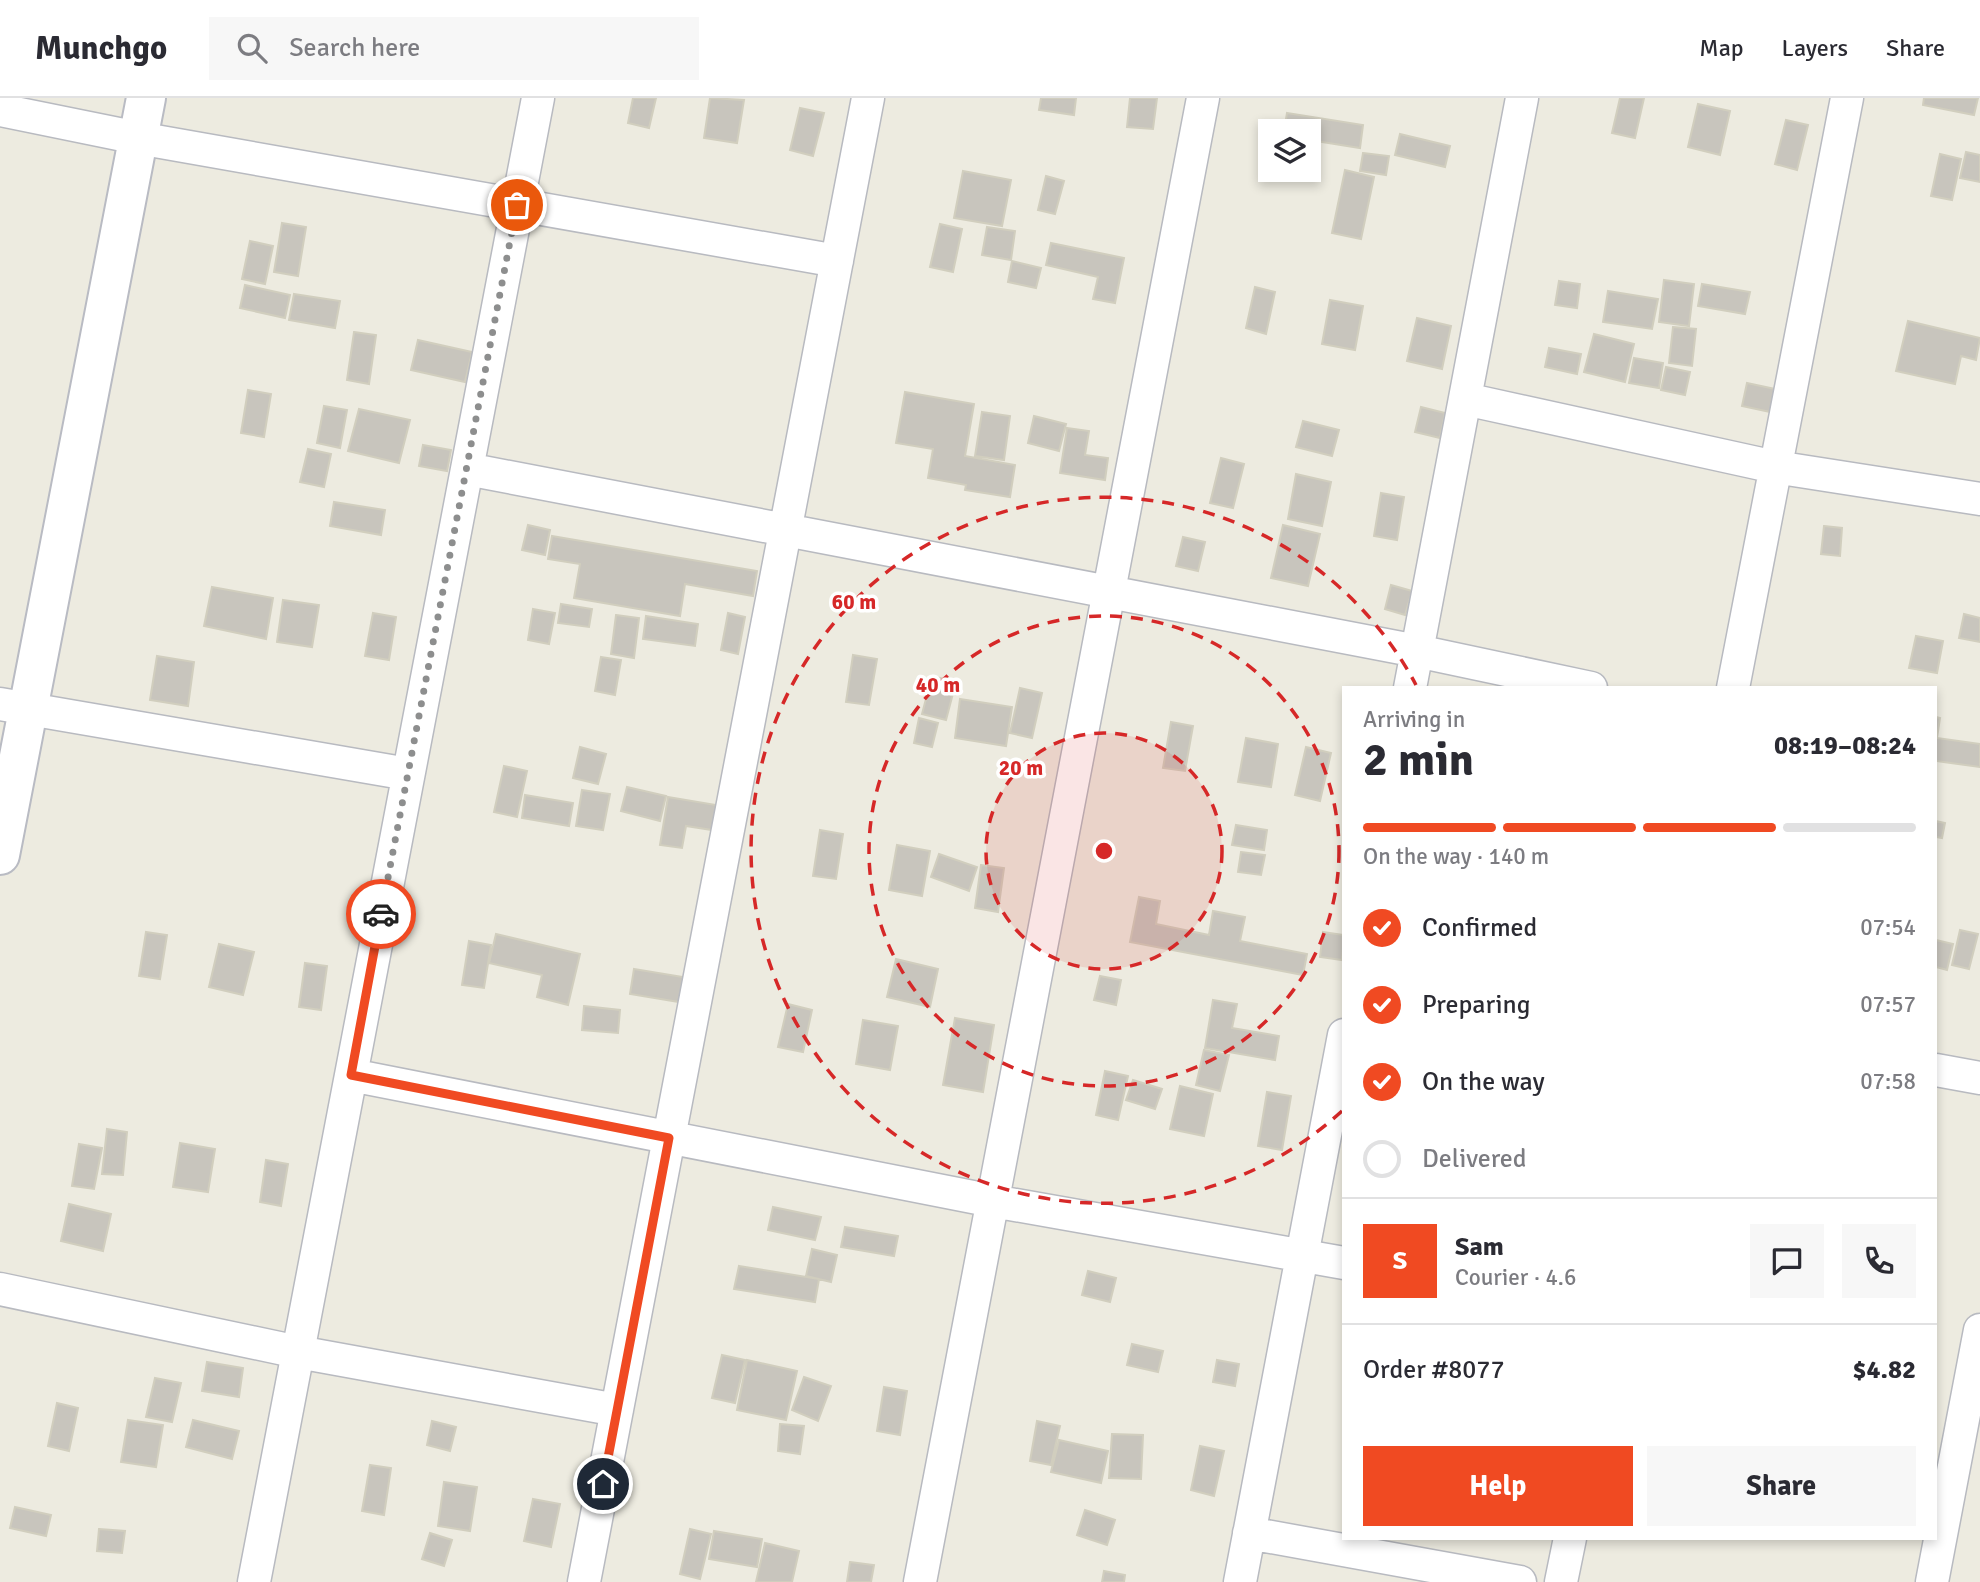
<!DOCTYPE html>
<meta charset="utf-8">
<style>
:root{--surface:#fff;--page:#f7f7f7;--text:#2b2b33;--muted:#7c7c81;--line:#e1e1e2;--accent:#f04a22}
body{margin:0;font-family:Signika,sans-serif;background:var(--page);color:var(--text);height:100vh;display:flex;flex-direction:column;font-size:26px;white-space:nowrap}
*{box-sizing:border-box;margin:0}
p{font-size:23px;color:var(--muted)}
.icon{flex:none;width:38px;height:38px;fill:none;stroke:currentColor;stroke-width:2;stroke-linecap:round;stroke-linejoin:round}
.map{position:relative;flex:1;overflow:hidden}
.details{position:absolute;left:1342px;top:588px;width:595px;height:854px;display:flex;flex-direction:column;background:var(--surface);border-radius:0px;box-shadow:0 4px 10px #0003}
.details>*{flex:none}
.fabs{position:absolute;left:1258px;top:21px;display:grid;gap:14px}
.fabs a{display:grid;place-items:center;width:63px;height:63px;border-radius:0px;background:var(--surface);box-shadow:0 4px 10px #0003;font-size:35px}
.pin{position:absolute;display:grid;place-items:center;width:60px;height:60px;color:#fff;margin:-30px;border:4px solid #fff;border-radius:50%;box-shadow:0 2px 7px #0007}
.courier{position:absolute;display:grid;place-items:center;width:70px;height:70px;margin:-35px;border:5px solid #f04a22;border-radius:50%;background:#fff;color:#222;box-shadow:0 2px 9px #0007}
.headline em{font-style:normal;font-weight:700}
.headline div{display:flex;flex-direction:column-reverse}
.headline{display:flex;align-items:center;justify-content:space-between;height:119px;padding:0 21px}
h1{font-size:46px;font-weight:700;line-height:52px}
.bar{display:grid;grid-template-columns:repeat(4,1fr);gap:10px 7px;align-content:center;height:84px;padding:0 21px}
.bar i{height:9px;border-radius:5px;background:var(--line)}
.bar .on{background:var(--accent)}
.bar p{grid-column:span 4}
.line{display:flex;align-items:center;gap:18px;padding:0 21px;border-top:2px solid var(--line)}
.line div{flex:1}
.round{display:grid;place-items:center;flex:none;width:74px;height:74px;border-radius:0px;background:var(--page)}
ol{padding:0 21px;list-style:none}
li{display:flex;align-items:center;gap:21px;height:77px}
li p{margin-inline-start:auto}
li .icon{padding:7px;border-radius:50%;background:var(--accent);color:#fff;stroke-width:4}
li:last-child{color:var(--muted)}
li i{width:38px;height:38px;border:4px solid var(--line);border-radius:50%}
.button{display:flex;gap:14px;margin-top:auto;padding:14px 21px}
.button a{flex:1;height:80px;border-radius:0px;background:var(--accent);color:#fff;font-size:28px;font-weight:700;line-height:80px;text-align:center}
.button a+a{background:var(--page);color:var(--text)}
header{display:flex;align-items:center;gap:42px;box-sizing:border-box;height:98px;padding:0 35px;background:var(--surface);border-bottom:2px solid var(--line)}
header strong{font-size:33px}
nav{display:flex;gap:38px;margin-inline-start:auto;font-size:24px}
.search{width:490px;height:63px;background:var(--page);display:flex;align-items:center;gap:18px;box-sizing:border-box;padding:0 24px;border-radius:0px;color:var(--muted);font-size:26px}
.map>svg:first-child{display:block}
</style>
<header>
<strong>Munchgo</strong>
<div class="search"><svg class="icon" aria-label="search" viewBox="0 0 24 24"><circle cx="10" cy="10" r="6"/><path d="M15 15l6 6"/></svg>Search here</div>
<nav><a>Map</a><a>Layers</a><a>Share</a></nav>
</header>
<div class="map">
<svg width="1980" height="1484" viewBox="0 0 1980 1484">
<rect width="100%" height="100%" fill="#edebe0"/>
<path fill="#c8c5bd" stroke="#d1cebe" stroke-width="2" d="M633 0H656L649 30 628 25Z
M710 0 744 2 737 45 704 40Z
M1041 0H1076L1074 17 1039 12Z
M1130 0H1157L1153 31 1127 29Z
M1620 0H1644L1635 40 1612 35Z
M1924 0H1978L1974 17 1923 7Z
M1698 6 1730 13 1720 57 1688 49Z
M800 10 824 15 813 58 790 52Z
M1287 15 1363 27 1360 50 1309 42V33H1284Z
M1786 22 1808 27 1797 72 1775 66Z
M1400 36 1450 48 1445 69 1395 57Z
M1966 54 1980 57V84L1960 80Z
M1363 55 1389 58 1386 77 1360 73Z
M1940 56 1961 61 1952 102 1931 98Z
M1345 72 1374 79 1361 141 1332 135Z
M963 73 1011 82 1002 128 954 120Z
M1046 78 1064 83 1055 116 1038 112Z
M282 125 306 129 298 178 274 174Z
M940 126 962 131 953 174 930 169Z
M987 129 1015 133 1011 162 982 157Z
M250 143 273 148 265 186 242 181Z
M1051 145 1124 160 1115 205 1093 201 1098 179 1046 167Z
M1012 163 1041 170 1036 190 1008 184Z
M1664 182 1694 186 1689 228 1659 224Z
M1559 183 1580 186 1577 210 1555 207Z
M1702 186 1750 194 1745 216 1698 208Z
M245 187 290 197 285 220 240 210Z
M1255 189 1275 194 1266 236 1246 230Z
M1608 193 1658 201 1652 231 1603 224Z
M294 196 340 203 335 230 289 222Z
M1330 202 1363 208 1355 252 1322 246Z
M1417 220 1451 228 1442 271 1407 263Z
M1908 223 1980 240 1976 262 1961 258 1955 286 1896 273Z
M1673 229 1696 231 1692 268 1669 265Z
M354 234 376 237 369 286 347 282Z
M1594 236 1634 246 1625 284 1584 274Z
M418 242 472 254 465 284 411 272Z
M1549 250 1581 256 1577 276 1545 269Z
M1634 260 1663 265 1659 290 1629 285Z
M1666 269 1690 274 1685 297 1661 292Z
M1747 285 1780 292 1775 315 1742 308Z
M248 292 271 296 264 339 241 335Z
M905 294 974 306 965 358 1015 367 1010 399 965 392 966 387 928 380 933 351 896 345Z
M324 308 347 312 340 350 317 345Z
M1421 309 1445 315 1440 340 1415 334Z
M359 311 410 322 399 365 348 353Z
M982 314 1010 318 1004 362 975 358Z
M1034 318 1066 326 1059 353 1028 345Z
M1303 323 1339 332 1332 358 1296 349Z
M1067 330 1089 333 1085 357 1108 360 1105 382 1060 375Z
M423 347 451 352 447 373 419 368Z
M308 351 331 356 324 389 300 384Z
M1221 360 1244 366 1233 410 1210 405Z
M1296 376 1331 384 1322 428 1288 421Z
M1381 395 1404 399 1397 442 1374 438Z
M334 404 385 412 381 437 330 428Z
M528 427 550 432 545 457 522 452Z
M1283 427 1320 436 1308 488 1271 480Z
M1824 428 1842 430 1840 458 1821 456Z
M552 438 757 473 753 498 685 486 680 518 574 500 580 466 548 461Z
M1183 439 1205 444 1198 473 1176 468Z
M1391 487 1412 493 1405 517 1385 511Z
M212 489 273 500 266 541 204 528Z
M283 502 319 507 312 549 277 544Z
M561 506 592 511 589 529 558 525Z
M533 511 555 515 549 546 528 542Z
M373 515 396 519 389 562 365 558Z
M728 515 745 519 738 556 721 552Z
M1964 516 1980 520V544L1959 540Z
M616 517 639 520 634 560 611 556Z
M646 518 698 526 695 548 643 541Z
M1916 538 1943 543 1937 575 1909 570Z
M853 557 877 561 869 607 846 604Z
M157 558 194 564 188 608 150 602Z
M601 559 621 562 615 597 595 593Z
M932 578 956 584 946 622 922 616Z
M1020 590 1042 595 1032 640 1010 635Z
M960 601 1012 609 1006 648 955 640Z
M1936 619 1940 620 1937 640 1980 646V669L1936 663Z
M919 620 938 625 932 649 914 645Z
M1171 624 1193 628 1185 673 1163 670Z
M1246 640 1278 646 1271 689 1238 684Z
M580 649 606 656 598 686 573 680Z
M1306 649 1331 655 1320 703 1295 697Z
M504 668 527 673 517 719 494 714Z
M627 689 666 698 660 723 621 713Z
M582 692 610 696 603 732 576 728Z
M525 697 573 705 569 728 522 720Z
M668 699 716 707 712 732 686 728 682 750 660 747Z
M1936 723 1945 725 1942 740 1936 739Z
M1236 727 1267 732 1264 752 1232 747Z
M820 732 843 736 836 781 813 778Z
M897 747 930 753 922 798 889 792Z
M1241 754 1265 757 1261 777 1238 774Z
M939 756 977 769 969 793 931 779Z
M981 767 1004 770 998 814 975 810Z
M1139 799 1160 803 1156 826 1209 837 1213 813 1245 819 1240 843 1307 856 1303 877 1130 844Z
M1960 832 1978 836 1969 871 1952 867Z
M146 834 167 837 160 881 139 878Z
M1323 834 1344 837 1342 862 1320 859Z
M496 836 580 856 568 907 537 899 542 877 489 865Z
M1936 842 1953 846 1947 872 1936 869Z
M469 843 491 847 484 890 462 887Z
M219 846 254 854 243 897 209 889Z
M896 861 938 871 930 909 887 899Z
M305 865 327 868 321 912 299 909Z
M634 871 683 879 679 904 630 896Z
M1100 878 1121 882 1116 907 1094 902Z
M1213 902 1237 906 1232 930 1279 938 1275 962 1205 950Z
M788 906 812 912 803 954 778 949Z
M584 908 620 912 618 935 582 932Z
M955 920 994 927 983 994 943 987Z
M863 922 898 928 890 972 856 966Z
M1204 952 1229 957 1220 993 1196 987Z
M1105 973 1128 978 1118 1022 1096 1017Z
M1133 982 1162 991 1155 1011 1126 1002Z
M1180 988 1213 996 1204 1038 1170 1031Z
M1267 994 1291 998 1282 1052 1258 1048Z
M107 1031 127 1034 123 1077 102 1076Z
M180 1045 215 1051 208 1094 173 1089Z
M79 1046 102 1050 94 1091 72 1088Z
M266 1062 288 1066 281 1108 260 1104Z
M69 1106 111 1116 103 1153 61 1143Z
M773 1109 821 1119 815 1142 768 1132Z
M845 1129 898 1138 894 1158 841 1149Z
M812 1151 837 1157 831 1184 806 1178Z
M739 1168 819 1181 815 1204 734 1191Z
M1088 1173 1116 1180 1110 1204 1082 1197Z
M1132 1246 1163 1253 1158 1274 1127 1267Z
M722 1257 745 1262 735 1305 712 1300Z
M747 1262 797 1273 786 1322 737 1312Z
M1217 1262 1239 1266 1235 1288 1213 1284Z
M207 1264 243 1270 239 1299 202 1293Z
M804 1279 831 1288 818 1323 792 1312Z
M155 1280 181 1285 172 1324 146 1319Z
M884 1289 907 1293 900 1337 877 1333Z
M57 1305 78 1310 69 1353 48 1348Z
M128 1322 163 1327 156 1369 121 1364Z
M193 1322 239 1333 232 1361 186 1349Z
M432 1323 456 1329 450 1353 427 1347Z
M1037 1323 1060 1328 1051 1367 1030 1363Z
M780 1326 804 1328 800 1356 778 1353Z
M1112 1336 1143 1337 1141 1381 1109 1380Z
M1059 1342 1108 1353 1101 1385 1051 1374Z
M1200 1348 1224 1353 1214 1398 1191 1392Z
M370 1367 391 1370 384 1417 362 1413Z
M444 1384 477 1389 470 1433 438 1428Z
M533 1401 560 1406 551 1449 524 1443Z
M15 1409 51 1417 46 1438 10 1430Z
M1085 1412 1115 1422 1107 1447 1077 1437Z
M99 1431 125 1433 122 1455 97 1453Z
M690 1431 711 1436 700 1481 680 1476Z
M714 1433 762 1441 757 1469 709 1461Z
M430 1435 452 1442 444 1468 422 1461Z
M765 1445 799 1453 792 1484H756Z
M850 1464 874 1467 871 1484H847Z
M1104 1473 1125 1477 1124 1484H1102Z"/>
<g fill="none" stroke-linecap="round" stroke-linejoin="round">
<g stroke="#b8bac0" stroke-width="35">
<path id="street" d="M0 12 138 40 837 163
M1465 301 1775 369 1980 401
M467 371 1417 553 1591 590
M1410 590 1522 0
M1733 590 1847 0
M0 606 408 676
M1936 972 1980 980
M351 977 993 1103 1344 1165
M0 1191 298 1254 617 1312
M1249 1435 1520 1484
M254 1484 538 0
M584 1484 868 0
M920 1484 1203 0
M1240 1484 1344 937
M1561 1484 1570 1440
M1932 1484 1980 1232"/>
</g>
<g stroke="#b9bbc3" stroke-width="42">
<path id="secondary" d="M0 757 146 0"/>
</g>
<use href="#street" stroke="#fff" stroke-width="32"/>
<use href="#secondary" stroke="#fff" stroke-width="38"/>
</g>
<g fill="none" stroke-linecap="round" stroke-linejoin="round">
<path stroke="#8d8e8e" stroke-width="7" stroke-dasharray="0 12.6" d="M381 816 517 107"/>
<path stroke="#f04a22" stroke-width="9" d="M381 816 351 977 669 1040 603 1386"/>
</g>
<circle cx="1104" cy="753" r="118" fill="#d62828" fill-opacity=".12"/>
<g fill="none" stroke="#d62828" stroke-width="3.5" stroke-dasharray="12 9">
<circle cx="1104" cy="753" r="118"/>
<circle cx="1104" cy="753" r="235"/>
<path d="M1342 1013A353 353 0 1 1 1416 587"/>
</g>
<circle cx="1104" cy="753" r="10" fill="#d62828" stroke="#fff" stroke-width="3.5"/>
<g font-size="21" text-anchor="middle" font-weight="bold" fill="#d62828" stroke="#fff" stroke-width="7" stroke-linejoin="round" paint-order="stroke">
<text x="854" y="511">60 m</text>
<text x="938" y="594">40 m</text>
<text x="1021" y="677">20 m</text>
</g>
</svg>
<div class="fabs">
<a><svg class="icon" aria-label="layers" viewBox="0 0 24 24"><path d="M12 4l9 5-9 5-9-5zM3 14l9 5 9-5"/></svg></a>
</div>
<div class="pin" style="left:517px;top:107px;background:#ea580c"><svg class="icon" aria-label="bag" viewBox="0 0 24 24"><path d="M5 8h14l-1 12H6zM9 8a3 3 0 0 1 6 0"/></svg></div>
<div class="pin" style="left:603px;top:1386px;background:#1f2937"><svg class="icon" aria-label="home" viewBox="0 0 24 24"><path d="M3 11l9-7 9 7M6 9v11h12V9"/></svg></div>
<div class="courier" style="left:381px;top:816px"><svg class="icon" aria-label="car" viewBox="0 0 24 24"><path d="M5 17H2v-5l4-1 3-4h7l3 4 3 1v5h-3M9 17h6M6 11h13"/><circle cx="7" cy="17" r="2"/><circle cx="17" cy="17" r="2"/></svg></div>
<section class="details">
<div class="headline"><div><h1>2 min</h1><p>Arriving in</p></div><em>08:19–08:24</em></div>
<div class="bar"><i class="on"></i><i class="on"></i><i class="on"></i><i></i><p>On the way · 140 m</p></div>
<ol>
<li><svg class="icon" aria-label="check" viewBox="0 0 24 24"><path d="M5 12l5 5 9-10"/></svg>Confirmed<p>07:54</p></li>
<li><svg class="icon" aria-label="check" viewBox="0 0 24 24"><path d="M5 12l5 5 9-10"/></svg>Preparing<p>07:57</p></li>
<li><svg class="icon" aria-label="check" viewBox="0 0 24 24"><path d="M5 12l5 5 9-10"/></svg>On the way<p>07:58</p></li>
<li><i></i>Delivered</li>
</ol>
<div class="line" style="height:126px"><b class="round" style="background:var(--accent);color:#fff">S</b><div><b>Sam</b><p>Courier · 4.6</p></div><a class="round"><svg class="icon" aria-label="chat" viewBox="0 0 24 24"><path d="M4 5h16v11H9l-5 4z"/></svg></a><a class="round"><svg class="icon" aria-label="phone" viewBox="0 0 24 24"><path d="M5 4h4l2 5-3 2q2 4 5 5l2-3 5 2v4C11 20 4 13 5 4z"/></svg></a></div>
<div class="line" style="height:91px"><div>Order #8077</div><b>$4.82</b></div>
<div class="button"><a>Help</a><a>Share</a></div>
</section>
</div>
